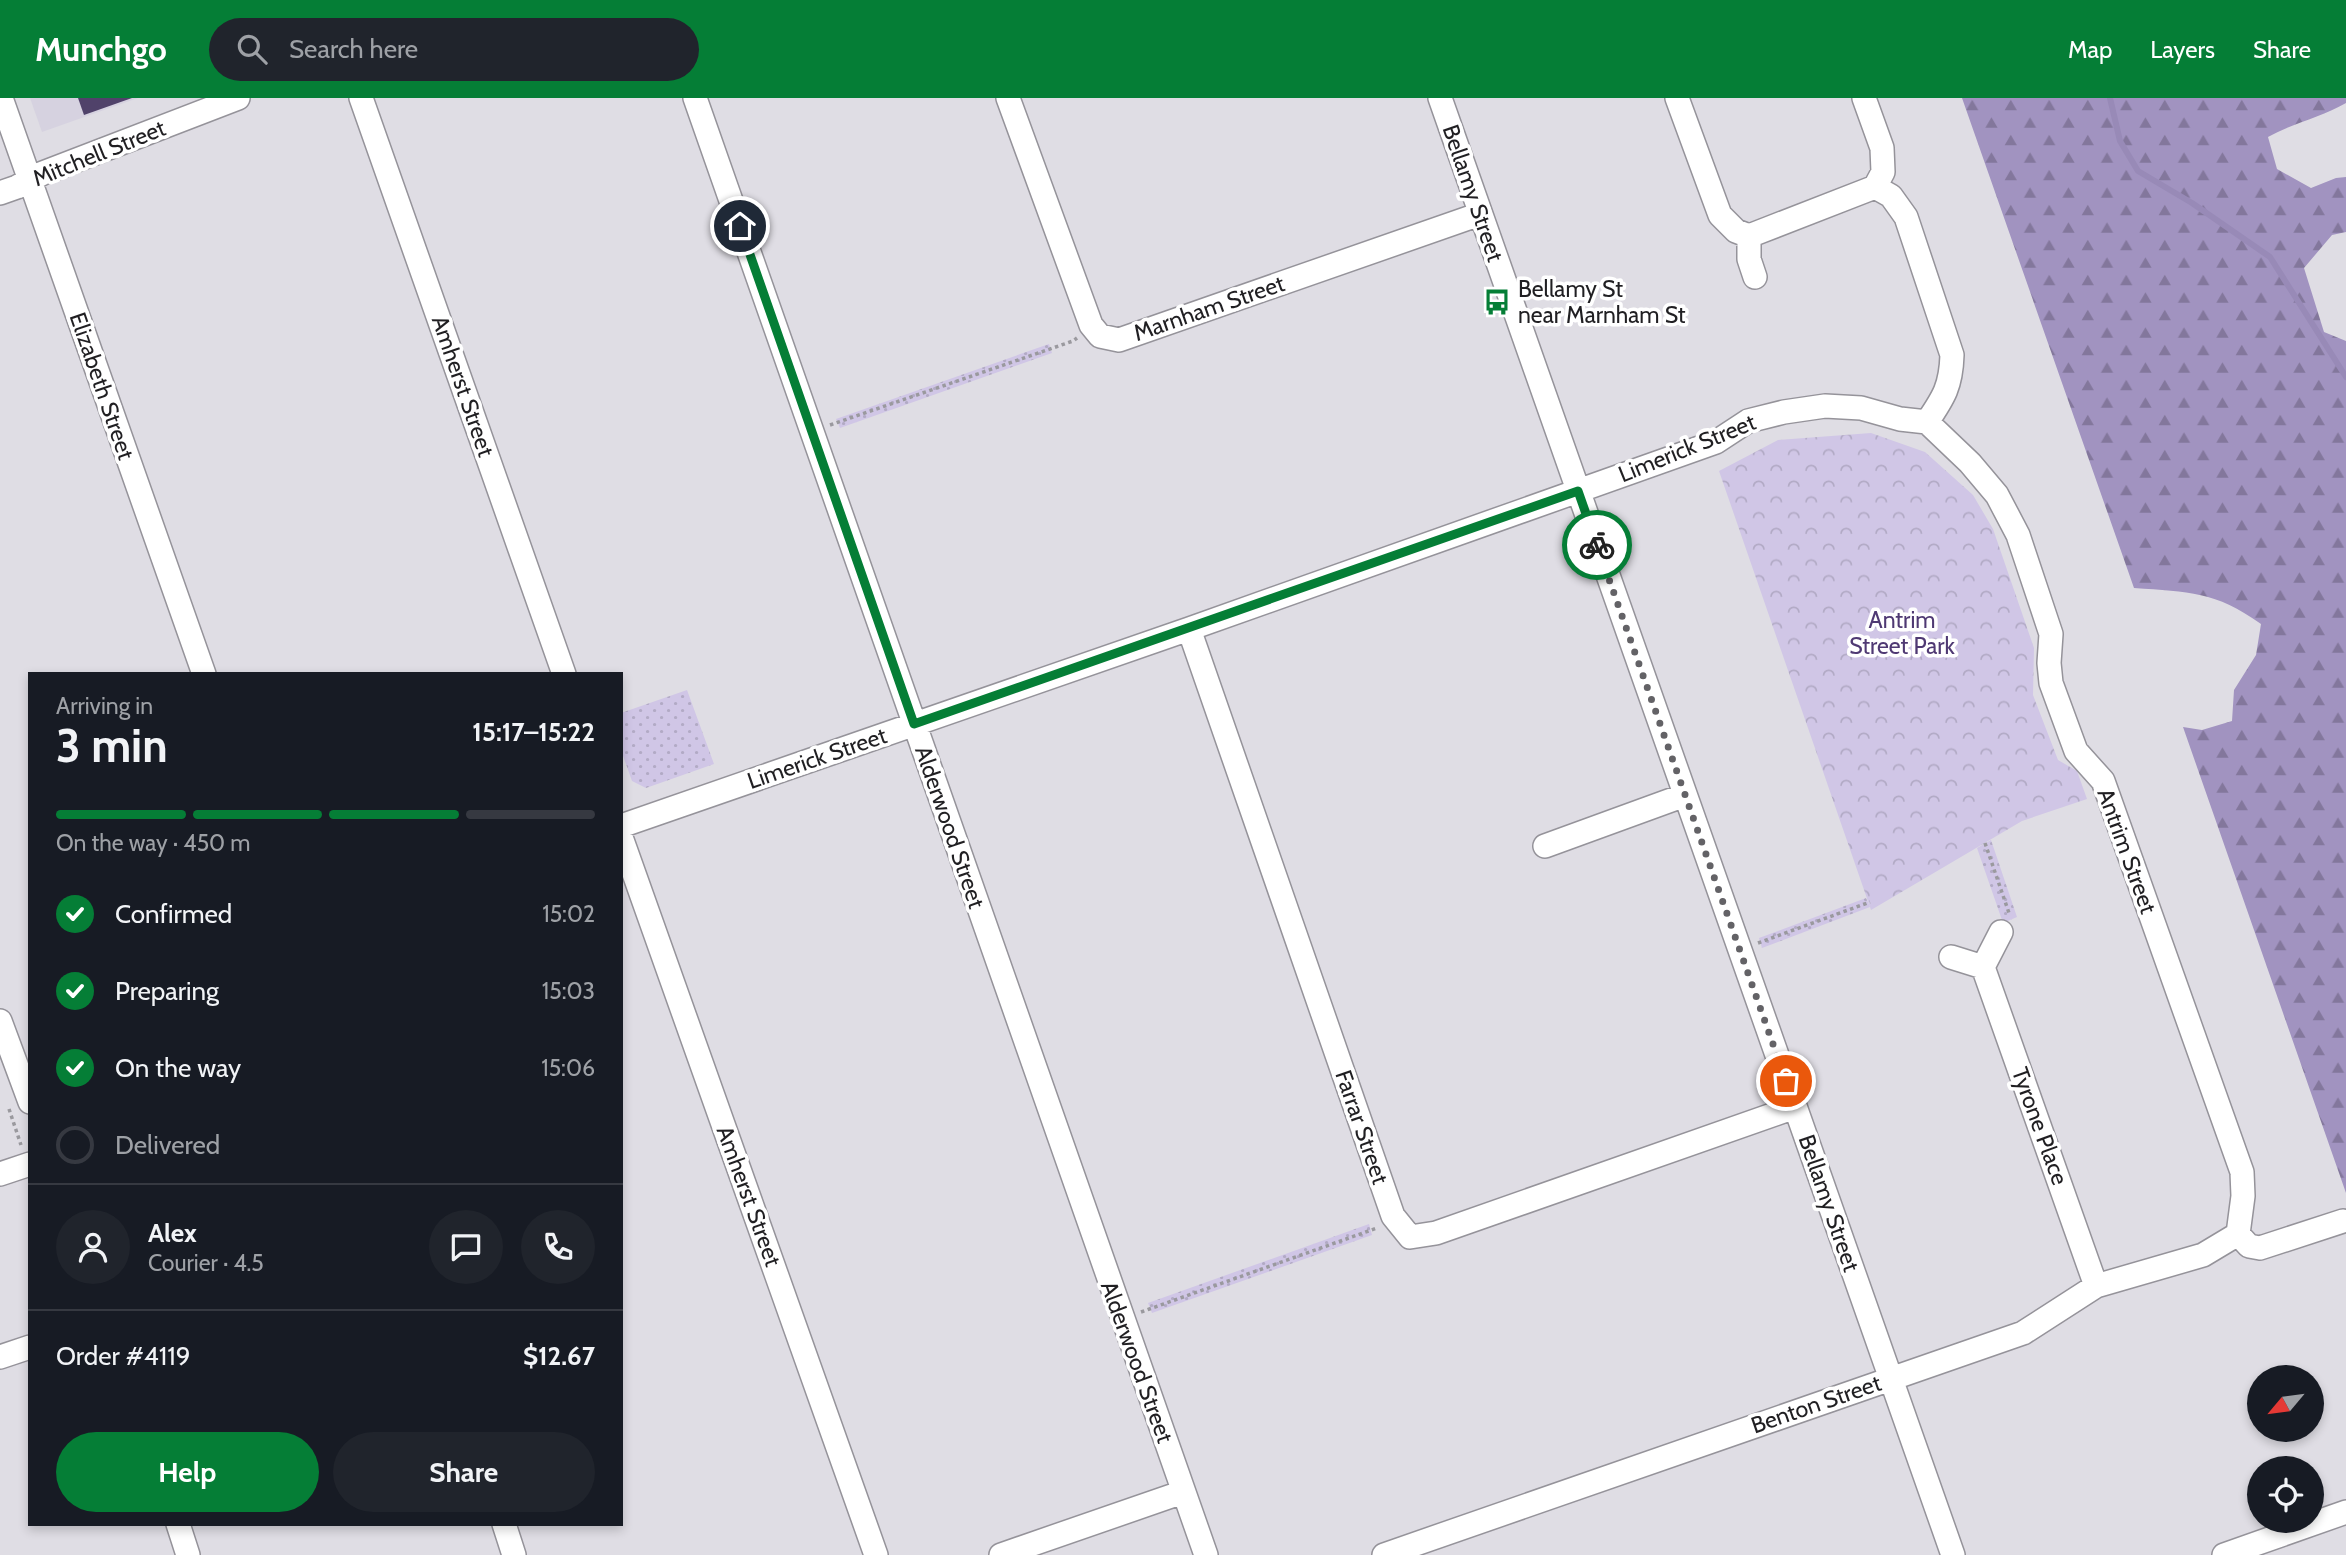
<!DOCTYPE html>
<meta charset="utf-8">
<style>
:root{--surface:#171b24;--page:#20242c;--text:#f1f3f6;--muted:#9ea1a6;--line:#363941;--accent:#057e36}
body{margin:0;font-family:Cabin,sans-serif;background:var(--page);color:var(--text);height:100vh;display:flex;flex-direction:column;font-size:26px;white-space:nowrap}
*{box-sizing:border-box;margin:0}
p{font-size:23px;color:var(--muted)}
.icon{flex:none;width:38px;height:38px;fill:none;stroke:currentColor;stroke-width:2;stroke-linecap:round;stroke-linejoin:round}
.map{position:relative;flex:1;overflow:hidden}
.sheet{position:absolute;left:28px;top:574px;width:595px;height:854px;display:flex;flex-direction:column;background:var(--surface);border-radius:0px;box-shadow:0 4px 10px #0003}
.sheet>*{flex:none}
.needle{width:46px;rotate:241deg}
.buttons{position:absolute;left:2247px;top:1267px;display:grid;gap:14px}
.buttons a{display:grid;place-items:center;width:77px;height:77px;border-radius:50%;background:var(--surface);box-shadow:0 4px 10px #0003;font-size:35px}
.pin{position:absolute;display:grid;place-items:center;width:60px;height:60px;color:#fff;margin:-30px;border:4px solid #fff;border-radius:50%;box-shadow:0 2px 7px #0007}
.courier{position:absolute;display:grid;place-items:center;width:70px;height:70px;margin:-35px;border:5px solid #057e36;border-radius:50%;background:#fff;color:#222;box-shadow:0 2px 9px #0007}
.headline em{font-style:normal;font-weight:700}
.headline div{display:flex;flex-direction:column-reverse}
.headline{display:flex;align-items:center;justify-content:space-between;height:119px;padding:0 28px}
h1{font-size:46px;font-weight:700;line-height:52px}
.bar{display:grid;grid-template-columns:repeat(4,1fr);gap:10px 7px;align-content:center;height:84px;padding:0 28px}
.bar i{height:9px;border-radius:5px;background:var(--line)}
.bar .selected{background:var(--accent)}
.bar p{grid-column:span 4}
.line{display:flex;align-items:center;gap:18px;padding:0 28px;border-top:2px solid var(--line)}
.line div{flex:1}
.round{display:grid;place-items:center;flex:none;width:74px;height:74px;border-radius:37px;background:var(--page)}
ol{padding:0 28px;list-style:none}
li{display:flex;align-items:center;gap:21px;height:77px}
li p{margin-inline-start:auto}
li .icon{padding:7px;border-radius:50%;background:var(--accent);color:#fff;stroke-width:4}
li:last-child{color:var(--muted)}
li i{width:38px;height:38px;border:4px solid var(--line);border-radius:50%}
.action{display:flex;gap:14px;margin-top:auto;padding:14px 28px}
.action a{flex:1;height:80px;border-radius:42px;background:var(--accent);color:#fff;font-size:28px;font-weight:700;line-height:80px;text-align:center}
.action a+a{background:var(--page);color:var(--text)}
header{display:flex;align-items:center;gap:42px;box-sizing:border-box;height:98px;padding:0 35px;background:var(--accent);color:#fff}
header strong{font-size:33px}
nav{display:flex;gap:38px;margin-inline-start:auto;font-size:24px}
.search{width:490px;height:63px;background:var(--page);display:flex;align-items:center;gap:18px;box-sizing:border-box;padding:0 24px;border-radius:38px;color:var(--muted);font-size:26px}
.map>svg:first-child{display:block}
</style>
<header>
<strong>Munchgo</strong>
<div class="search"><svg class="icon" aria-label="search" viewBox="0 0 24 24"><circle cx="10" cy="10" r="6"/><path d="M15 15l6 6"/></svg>Search here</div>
<nav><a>Map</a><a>Layers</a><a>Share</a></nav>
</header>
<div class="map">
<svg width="2346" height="1457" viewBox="0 0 2346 1457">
<defs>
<pattern id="grass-dots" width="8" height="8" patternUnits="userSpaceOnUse" patternTransform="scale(1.75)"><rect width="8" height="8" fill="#d0c6e6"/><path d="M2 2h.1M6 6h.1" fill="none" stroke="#b2aac5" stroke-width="1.8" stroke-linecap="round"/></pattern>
<pattern id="forest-firs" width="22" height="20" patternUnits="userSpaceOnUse" patternTransform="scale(1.75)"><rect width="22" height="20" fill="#a193c0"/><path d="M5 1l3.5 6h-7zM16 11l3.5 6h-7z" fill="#83779c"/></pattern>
<pattern id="park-crowns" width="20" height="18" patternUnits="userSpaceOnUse" patternTransform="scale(1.75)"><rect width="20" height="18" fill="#d0c6e6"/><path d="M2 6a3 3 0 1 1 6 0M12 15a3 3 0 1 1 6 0" fill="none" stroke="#b2aac5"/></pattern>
</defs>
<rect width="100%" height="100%" fill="#dfdde4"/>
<path fill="#d6d2e0" d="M30 0H138L42 34Z"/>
<path fill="url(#grass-dots)" d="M1049 246 1052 255 840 330 836 321Z
M687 592 714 666 646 690 632 683 621 652V615Z
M1991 742 2017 819 2003 825 1977 750Z
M1866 800 1870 809 1762 850 1759 840Z
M1369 1126 1372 1137 1152 1215 1148 1205Z"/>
<path fill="url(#forest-firs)" d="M1962 0H2346V5C2322 19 2293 25 2268 39L2277 71 2311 90 2336 80 2346 79V134L2332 137 2304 170 2324 234 2346 243V1095L2183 629 2202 632 2232 623 2234 592 2256 557 2261 526C2215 493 2189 494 2134 490Z"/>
<path fill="url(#park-crowns)" d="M1871 335 1925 354 1973 397 1993 431 2034 550 2033 597 2058 662 2077 673 2087 701 2022 723 1871 812 1719 373 1778 342Z"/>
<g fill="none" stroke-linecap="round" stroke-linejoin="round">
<path stroke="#988ab7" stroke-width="6" d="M2110 0 2120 43 2138 73 2192 105 2270 159 2346 279"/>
</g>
<path fill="#50426a" d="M78 0H132L84 17Z"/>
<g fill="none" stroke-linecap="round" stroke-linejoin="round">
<g stroke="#95939a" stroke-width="26">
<path id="minor" d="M1 0 204 576
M361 0 564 576
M695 0 1206 1457
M1008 0 1091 227 1100 238 1119 242 1480 116
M1440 0 1953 1457
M1677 0 1720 117 1736 133 1749 138 1875 89
M1864 0 1882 50 1883 74 1875 89 1891 98 1906 119 1952 257C1951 288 1944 299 1927 324
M0 95 17 89 43 75 238 0
M1749 138V161L1755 179
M1927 324 1970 365 1997 397 2018 437 2051 536 2049 565 2051 585 2076 653 2103 683 2242 1074 2243 1098 2238 1136
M1189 531 1393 1118 1410 1139 1436 1135 1795 1009
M621 728 1189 531 1716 344 1748 323 1784 314 1825 308 1861 310 1900 321 1927 324
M621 739 876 1457
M1545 748 1685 697
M1951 859 1983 869 2001 834
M1983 869 2096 1188
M0 923 30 1004
M0 1076 30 1066
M2238 1136 2249 1148 2260 1150 2343 1123
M0 1259 30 1249
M178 1426 188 1457
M504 1426 514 1457
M1001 1457 1183 1394
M1384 1457 2023 1235 2096 1188 2203 1157 2238 1136
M2224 1457 2346 1414"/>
</g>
<path stroke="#9a999e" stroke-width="3.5" stroke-dasharray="3.5 3.5" stroke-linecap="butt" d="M830 327 1073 243 1077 240
M1985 745 2009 815
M1758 845 1870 804
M9 1011 21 1047
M1141 1214 1377 1130"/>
<use href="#minor" stroke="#fff" stroke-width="23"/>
</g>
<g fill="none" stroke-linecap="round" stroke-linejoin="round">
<path stroke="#636266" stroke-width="7" stroke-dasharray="0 12.6" d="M1597 447 1786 983"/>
<path stroke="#057e36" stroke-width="9" d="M740 128 914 626 1578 393 1597 447"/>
</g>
<defs>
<g id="bus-bare" transform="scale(2.1)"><path d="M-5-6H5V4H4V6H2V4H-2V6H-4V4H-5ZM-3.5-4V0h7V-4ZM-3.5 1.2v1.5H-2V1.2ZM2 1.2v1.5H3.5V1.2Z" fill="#057e36" stroke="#fff" stroke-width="2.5" paint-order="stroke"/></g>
</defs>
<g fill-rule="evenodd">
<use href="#bus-bare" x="1497" y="204"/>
</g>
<g text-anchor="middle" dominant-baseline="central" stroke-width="7" stroke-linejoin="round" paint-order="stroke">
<g font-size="23" fill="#201f22" stroke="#fff">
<text transform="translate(99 55) rotate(-22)">Mitchell Street</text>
<text transform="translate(1473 95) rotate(71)">Bellamy Street</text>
<text transform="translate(1209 210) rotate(-19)">Marnham Street</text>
<text transform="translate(102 288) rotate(71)">Elizabeth Street</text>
<text transform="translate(463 288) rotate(71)">Amherst Street</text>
<text transform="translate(1687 350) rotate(-22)">Limerick Street</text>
<text transform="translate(817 660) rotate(-19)">Limerick Street</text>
<text transform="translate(950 729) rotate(71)">Alderwood Street</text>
<text transform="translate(2127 753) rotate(70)">Antrim Street</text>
<text transform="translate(2040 1028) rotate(70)">Tyrone Place</text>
<text transform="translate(1362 1029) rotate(71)">Farrar Street</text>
<text transform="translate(749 1098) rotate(70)">Amherst Street</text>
<text transform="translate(1829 1105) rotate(71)">Bellamy Street</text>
<text transform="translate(1137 1264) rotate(70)">Alderwood Street</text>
<text transform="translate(1816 1306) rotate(-19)">Benton Street</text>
</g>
<g font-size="23" fill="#201f22" stroke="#fff" text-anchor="start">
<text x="1518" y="191">Bellamy St<tspan x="1518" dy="26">near Marnham St</tspan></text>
</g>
<g font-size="23" fill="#4f3973" stroke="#fff">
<text x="1902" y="522">Antrim<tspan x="1902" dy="26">Street Park</tspan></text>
</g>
</g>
</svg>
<div class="buttons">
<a><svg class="needle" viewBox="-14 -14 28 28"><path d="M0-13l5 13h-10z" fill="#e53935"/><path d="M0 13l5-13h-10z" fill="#9ea1a6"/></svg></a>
<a><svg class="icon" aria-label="locate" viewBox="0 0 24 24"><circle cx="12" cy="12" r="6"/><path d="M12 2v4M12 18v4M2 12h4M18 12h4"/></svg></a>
</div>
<div class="pin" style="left:1786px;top:983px;background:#ea580c"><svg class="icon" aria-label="bag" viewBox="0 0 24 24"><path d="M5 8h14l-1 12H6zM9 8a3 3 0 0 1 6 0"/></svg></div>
<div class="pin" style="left:740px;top:128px;background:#1f2937"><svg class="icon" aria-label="home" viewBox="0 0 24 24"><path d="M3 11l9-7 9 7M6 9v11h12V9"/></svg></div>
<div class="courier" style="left:1597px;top:447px"><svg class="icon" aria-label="bike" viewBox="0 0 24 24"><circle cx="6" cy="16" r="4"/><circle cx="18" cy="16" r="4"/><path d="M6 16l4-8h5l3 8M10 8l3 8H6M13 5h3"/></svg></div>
<section class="sheet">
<div class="headline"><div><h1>3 min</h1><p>Arriving in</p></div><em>15:17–15:22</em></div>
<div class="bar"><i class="selected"></i><i class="selected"></i><i class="selected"></i><i></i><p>On the way · 450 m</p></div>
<ol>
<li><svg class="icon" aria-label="check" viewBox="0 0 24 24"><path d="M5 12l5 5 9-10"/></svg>Confirmed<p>15:02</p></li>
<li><svg class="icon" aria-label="check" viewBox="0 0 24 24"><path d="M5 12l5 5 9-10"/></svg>Preparing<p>15:03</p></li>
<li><svg class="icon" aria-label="check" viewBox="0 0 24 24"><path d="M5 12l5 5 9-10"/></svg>On the way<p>15:06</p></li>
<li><i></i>Delivered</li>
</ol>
<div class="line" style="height:126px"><a class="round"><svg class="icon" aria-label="person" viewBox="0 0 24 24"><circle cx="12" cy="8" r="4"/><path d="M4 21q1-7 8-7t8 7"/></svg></a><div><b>Alex</b><p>Courier · 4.5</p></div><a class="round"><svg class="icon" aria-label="chat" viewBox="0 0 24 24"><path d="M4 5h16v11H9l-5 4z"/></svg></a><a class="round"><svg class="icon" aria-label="phone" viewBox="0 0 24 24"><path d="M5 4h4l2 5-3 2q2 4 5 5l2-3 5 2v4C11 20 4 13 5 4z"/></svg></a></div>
<div class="line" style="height:91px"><div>Order #4119</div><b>$12.67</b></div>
<div class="action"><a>Help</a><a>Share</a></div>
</section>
</div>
